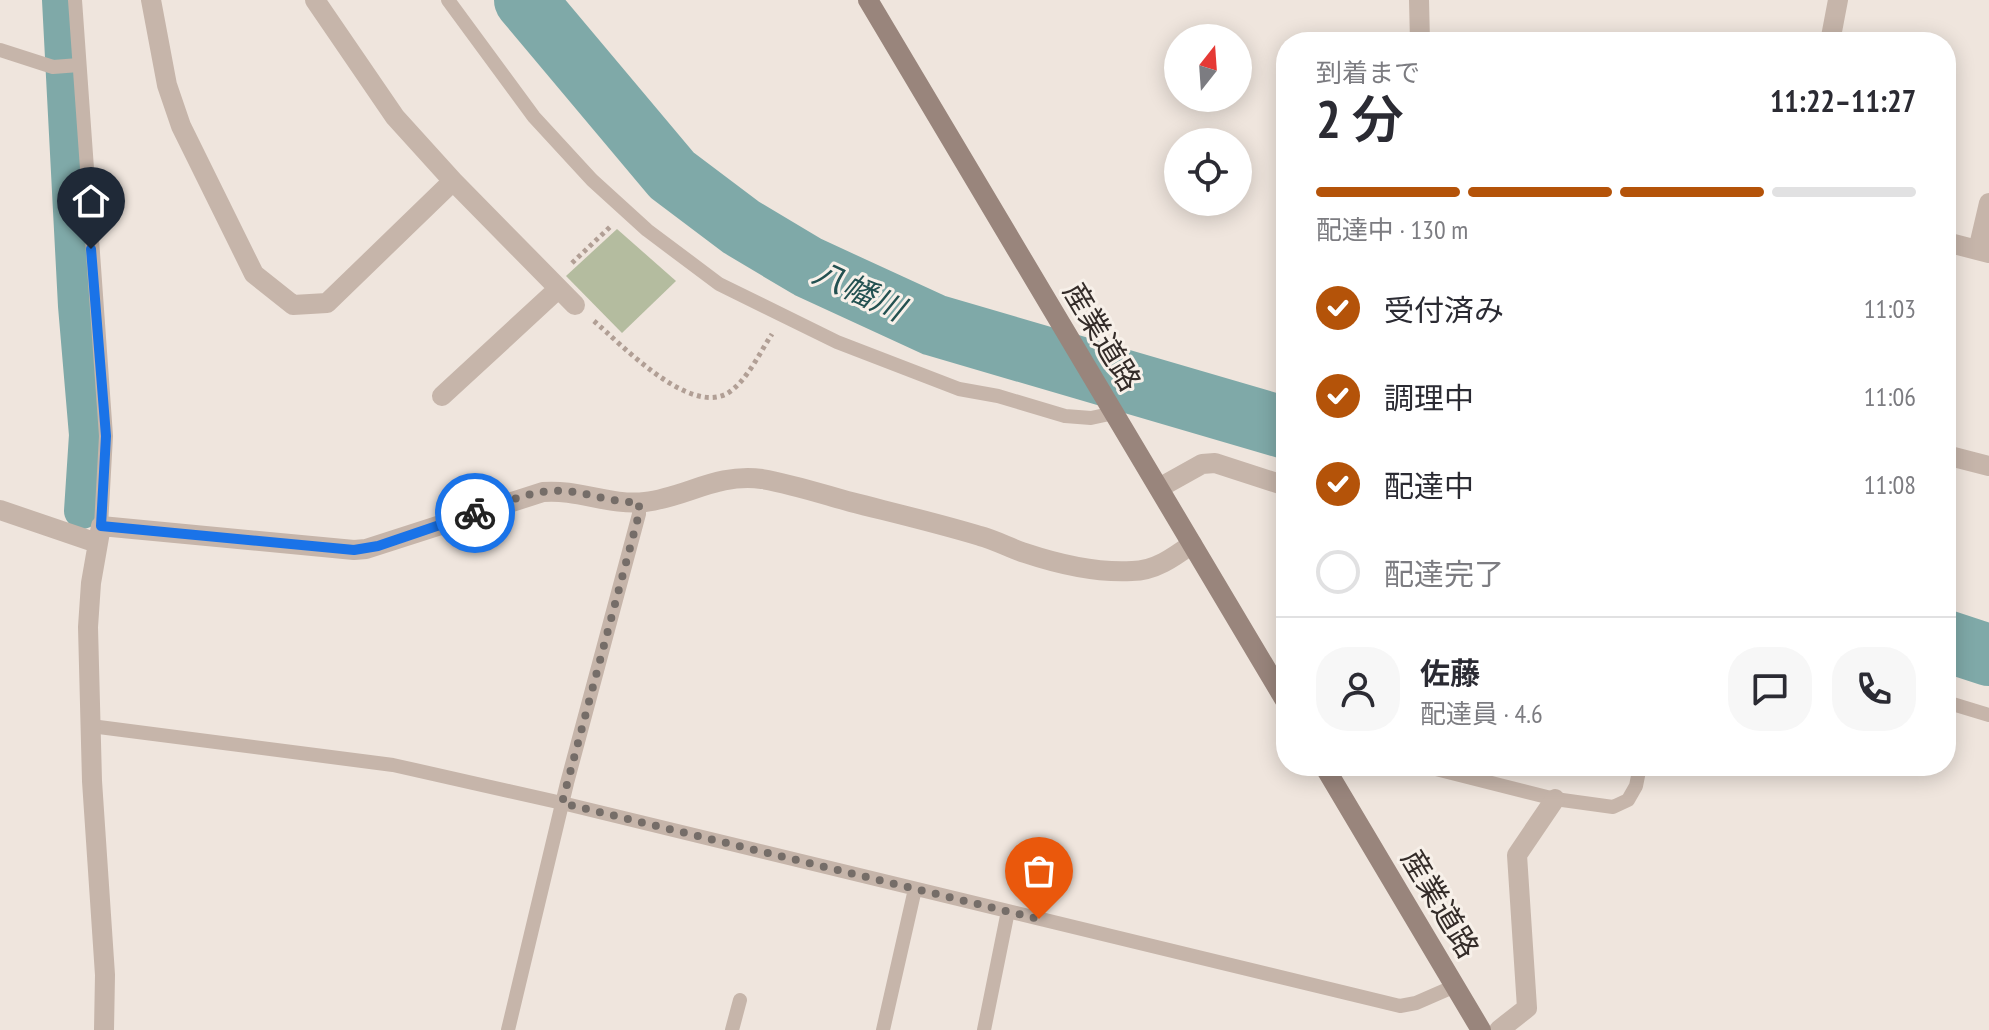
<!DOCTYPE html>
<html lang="ja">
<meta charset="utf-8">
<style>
:root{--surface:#fff;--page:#f7f7f7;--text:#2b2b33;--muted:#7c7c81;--line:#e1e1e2;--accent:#b45309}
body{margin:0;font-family:"PT Sans Narrow","Noto Sans JP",sans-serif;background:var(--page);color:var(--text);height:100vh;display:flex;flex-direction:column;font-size:30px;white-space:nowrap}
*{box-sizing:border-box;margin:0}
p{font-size:26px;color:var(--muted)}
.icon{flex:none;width:44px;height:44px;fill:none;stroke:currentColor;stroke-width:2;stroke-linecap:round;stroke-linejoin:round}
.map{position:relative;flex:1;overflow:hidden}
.drawer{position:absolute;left:1276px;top:32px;width:680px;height:744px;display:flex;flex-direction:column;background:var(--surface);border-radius:32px;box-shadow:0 4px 20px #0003}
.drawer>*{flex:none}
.needle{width:52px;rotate:17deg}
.fabs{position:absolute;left:1164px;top:24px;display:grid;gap:16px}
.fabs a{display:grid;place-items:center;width:88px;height:88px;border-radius:50%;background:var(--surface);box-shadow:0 4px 20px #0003;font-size:40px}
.pin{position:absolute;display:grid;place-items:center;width:68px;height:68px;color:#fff;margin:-82px -34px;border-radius:50% 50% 50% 0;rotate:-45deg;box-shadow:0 0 8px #0007}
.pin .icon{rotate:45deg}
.courier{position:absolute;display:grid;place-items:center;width:80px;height:80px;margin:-40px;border:6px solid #1a73e8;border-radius:50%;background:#fff;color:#222;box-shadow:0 2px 10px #0007}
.head em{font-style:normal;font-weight:600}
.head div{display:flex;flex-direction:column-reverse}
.head{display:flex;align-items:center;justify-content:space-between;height:136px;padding:0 40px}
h1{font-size:52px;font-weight:600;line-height:60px}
.bar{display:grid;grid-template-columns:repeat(4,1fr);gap:12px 8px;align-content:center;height:96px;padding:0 40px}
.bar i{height:10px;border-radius:6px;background:var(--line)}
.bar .selected{background:var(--accent)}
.bar p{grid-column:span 4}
.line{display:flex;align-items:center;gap:20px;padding:0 40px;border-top:2px solid var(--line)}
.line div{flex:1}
.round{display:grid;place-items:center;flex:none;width:84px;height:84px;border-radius:32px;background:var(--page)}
ol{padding:0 40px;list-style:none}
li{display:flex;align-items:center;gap:24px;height:88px}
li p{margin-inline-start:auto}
li .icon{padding:8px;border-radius:50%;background:var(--accent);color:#fff;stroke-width:4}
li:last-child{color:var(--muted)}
li i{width:44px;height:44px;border:4px solid var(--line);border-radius:50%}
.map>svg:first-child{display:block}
</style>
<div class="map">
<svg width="1989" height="1030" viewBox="0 0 1989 1030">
<rect width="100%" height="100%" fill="#efe5dd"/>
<path fill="#b4bc9f" d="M617 229 676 281 622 333 566 276Z"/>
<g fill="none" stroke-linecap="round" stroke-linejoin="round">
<path stroke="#7fa9a8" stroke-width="36" d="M60 0 76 306 87 435 82 511"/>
<path stroke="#7fa9a8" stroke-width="62" d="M525 0 672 175 741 227 808 267 934 325 1286 428
M1946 641 1989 655"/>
<path stroke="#b19f95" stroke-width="5" stroke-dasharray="4 4" stroke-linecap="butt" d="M572 263 611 226
M594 321C622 345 689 416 728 393 747 381 760 352 772 334"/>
<path stroke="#c6b5aa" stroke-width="14" d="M75 0 106 436 101 526
M448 0 534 117 592 180 647 230 719 284 837 342 959 389 998 396 1065 416 1091 418 1114 413
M0 50 53 67 79 65
M1946 702 1989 715
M91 726 393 765 562 803 1400 1006 1416 1003 1455 986
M1424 766 1555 799 1613 807 1628 800 1636 786 1640 766
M508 1030 567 783 639 514V502
M732 1030 740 1000
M883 1030 915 889
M984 1030 1008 911"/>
<path stroke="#c6b5aa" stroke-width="20" d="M151 0 167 85 181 126 254 274 293 305 327 303 453 181 395 117 315 0
M1419 0 1420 42
M1830 42 1838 0
M453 181 575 305
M1946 242 1989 253
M1978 250 1989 203
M442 396 558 289
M1946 455 1989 466
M1159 488 1202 464 1215 463 1286 486
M0 510 97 543
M104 1030 105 975 92 781 88 627 91 583 101 526 354 550 366 549 543 492C578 489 610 506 645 502 687 497 716 473 762 479 792 484 822 494 851 502 894 513 937 523 980 536 995 540 1010 548 1025 553 1058 564 1097 573 1132 571 1155 571 1174 557 1192 544
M1499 1030 1527 1008 1517 855 1555 799"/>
<path stroke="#99857c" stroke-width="20" d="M868 0 1286 702
M1324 766 1481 1030"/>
</g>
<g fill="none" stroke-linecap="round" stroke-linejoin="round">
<path stroke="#756d68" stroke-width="8" stroke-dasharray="0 14.4" d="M475 513C503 504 535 488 565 491 590 493 613 503 639 502V514L562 803 1039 919"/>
<path stroke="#1a73e8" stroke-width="10" d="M91 249 106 436 101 526 354 550 378 546 475 513"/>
</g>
<g text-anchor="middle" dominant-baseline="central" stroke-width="6" stroke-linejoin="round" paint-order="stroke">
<g font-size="30" fill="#342c29" stroke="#f7f0e9">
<text transform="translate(1103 336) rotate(59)">産業道路</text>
<text transform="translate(1441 903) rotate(59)">産業道路</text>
</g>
<g font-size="32" font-style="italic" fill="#235151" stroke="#f7f0e9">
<text transform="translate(859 290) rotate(25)">八幡川</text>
</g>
</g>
</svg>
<div class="fabs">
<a><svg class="needle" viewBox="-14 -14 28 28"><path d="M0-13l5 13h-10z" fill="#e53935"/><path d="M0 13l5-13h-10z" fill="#7c7c81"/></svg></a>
<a><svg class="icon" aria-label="locate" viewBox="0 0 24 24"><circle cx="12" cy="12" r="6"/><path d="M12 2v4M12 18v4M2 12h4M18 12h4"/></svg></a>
</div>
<div class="pin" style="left:1039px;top:919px;background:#ea580c"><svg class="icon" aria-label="bag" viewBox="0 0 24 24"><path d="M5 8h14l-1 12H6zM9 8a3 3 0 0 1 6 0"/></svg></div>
<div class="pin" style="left:91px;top:249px;background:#1f2937"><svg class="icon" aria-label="home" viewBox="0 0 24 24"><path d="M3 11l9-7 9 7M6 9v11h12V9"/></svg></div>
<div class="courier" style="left:475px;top:513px"><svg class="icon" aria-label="bike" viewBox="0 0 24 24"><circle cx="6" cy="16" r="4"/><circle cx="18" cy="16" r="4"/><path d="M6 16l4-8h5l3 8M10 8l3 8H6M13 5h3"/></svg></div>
<section class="drawer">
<div class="head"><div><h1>2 分</h1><p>到着まで</p></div><em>11:22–11:27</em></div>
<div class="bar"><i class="selected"></i><i class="selected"></i><i class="selected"></i><i></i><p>配達中 · 130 m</p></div>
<ol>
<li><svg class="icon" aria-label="check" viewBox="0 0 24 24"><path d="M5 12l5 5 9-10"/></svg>受付済み<p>11:03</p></li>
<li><svg class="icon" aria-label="check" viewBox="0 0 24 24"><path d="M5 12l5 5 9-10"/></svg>調理中<p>11:06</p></li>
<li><svg class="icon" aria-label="check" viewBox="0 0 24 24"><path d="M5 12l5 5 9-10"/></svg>配達中<p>11:08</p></li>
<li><i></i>配達完了</li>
</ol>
<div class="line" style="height:144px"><a class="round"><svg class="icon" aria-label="person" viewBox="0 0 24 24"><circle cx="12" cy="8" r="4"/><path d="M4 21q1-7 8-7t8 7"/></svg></a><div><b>佐藤</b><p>配達員 · 4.6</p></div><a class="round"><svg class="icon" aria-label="chat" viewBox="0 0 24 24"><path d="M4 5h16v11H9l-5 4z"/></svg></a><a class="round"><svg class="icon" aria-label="phone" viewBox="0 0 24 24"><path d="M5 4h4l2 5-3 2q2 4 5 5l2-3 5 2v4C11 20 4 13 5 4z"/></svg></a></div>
</section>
</div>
